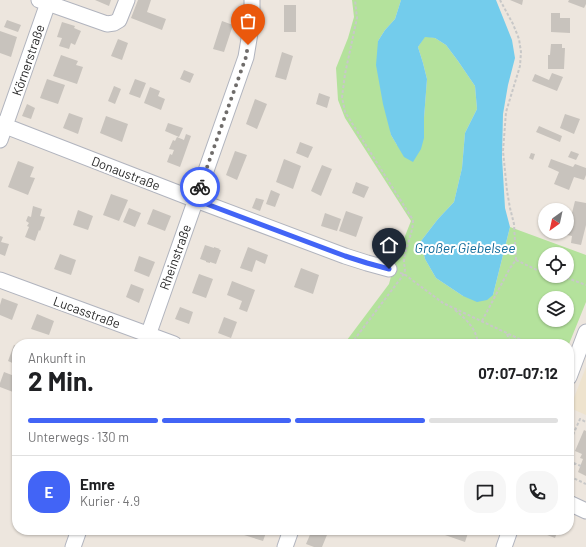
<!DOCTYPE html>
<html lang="de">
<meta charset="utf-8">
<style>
:root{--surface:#fff;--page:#f6f6f6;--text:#202124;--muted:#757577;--line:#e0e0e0;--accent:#4264f6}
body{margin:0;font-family:Barlow,sans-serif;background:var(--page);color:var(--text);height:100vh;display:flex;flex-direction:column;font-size:15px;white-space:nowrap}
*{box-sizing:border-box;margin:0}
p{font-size:13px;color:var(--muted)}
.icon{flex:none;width:22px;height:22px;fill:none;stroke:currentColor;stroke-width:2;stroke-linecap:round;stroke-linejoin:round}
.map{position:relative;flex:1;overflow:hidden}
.side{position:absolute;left:12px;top:339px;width:562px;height:196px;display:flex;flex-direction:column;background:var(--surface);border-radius:16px;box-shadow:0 1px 3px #0004}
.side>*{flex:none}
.needle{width:26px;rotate:213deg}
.tools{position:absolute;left:538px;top:203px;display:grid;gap:8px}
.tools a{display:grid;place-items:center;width:36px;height:36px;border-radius:50%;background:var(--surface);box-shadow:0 1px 3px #0004;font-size:20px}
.pin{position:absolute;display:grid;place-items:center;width:34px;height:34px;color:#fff;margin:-41px -17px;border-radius:50% 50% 50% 0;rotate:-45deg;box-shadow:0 0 4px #0007}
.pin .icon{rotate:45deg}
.courier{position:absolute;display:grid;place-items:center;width:40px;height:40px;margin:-20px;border:3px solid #4264f6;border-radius:50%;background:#fff;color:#222;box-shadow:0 1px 5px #0007}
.head em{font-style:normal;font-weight:700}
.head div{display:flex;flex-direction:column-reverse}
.head{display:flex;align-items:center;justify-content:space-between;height:68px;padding:0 16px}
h1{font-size:26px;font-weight:700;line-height:30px}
.bar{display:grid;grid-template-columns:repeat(4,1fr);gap:6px 4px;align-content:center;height:48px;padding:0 16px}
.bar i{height:5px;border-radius:3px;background:var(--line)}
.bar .current{background:var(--accent)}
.bar p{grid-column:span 4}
.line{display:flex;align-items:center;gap:10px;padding:0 16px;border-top:1px solid var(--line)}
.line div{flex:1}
.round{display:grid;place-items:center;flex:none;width:42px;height:42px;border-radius:16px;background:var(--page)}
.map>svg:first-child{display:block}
</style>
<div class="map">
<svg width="586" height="547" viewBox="0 0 586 547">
<rect width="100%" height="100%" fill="#ede6de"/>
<path fill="#eee3ce" d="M586 367V415L570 408Z"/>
<path fill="#b4e29c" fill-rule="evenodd" d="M352 0H401L395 19 385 30 378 41 391 135 397 145 424 138V118L427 79 423 63 418 47 425 36 435 38 446 45 458 61 475 86 477 109 465 133 462 168 454 202 438 219 421 241 425 259 436 278 463 296 493 295 510 227 586 255V302L569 344H344L389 284 395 261 411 221 345 118 338 100 336 68 348 38 354 17ZM545 254H567V276H545ZM545 298H567V320H545Z"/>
<path fill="#73ccec" d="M401 0H496L512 40 515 58 508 85 503 114 502 157 505 208 510 227 493 295 487 300 477 302 463 296 436 278 425 259 421 241 438 219 454 202 462 168 465 133 477 109 475 86 458 61 446 45 435 38 425 37 418 47 423 63 427 79 424 118V138L421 149 413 162 404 157 391 135 383 104 376 65 378 41 385 30 395 19Z"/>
<path fill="#c8c3bd" d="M95 0H111L109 6Z
M138 0H151L147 12 166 19 162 30 131 18Z
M510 0H523L522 5Z
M569 0H586V4L584 8 568 2Z
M284 5H296V32H284Z
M551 13H560V18H570V33L551 32Z
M7 20 21 25 18 32 4 27Z
M222 21 233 25 224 52 213 49Z
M62 22 75 26 74 28 81 31 75 45 71 43 69 49 59 46 62 38 57 37Z
M0 31 17 37 11 57 0 53Z
M118 39 128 43 122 60 111 56Z
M551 44H562V48H565L564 69H548V55H550Z
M282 52 293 56 286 80 275 77Z
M61 55 78 61 76 65 83 67 77 84 53 76Z
M184 70 194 74 190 83 180 79Z
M552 73 563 77 557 91 532 81 535 74 549 80Z
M47 79 65 85 58 104 40 98Z
M135 79 146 83 140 98 129 94Z
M114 86 121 89 115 104 108 101Z
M150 87 160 91 158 96 165 99 161 110 144 103Z
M319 93 330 97 327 108 316 104Z
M255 99 267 104 257 129 246 124Z
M27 104 35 108 31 119 22 116Z
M69 113 83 118 78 134 63 128Z
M565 114 580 119 574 134 560 128Z
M106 116 128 124 122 142 100 133Z
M168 123 183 128 179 137 165 131Z
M539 126 562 136 560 142 536 132Z
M186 134 191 136 180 167 167 162 170 154 172 155 174 150 169 149 173 140 175 141 177 137 184 140Z
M300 142 313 147 308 158 296 153Z
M235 151 247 155 237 180 226 175Z
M571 151 579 154 576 160 568 157Z
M531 153 535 154 533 160 529 158Z
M284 159 301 166 293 189 276 182Z
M551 159 573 167 575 164 586 168V175L584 180 574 177 569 190 554 184 559 172 548 167Z
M18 161 34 167 30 177 35 178 28 195 8 187Z
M322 165 332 169 321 196 311 191Z
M356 182 369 187 364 198 352 193Z
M271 190 280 194 275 207 266 204Z
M111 194 128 200 119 221 103 215Z
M256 198 264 200 260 211 252 208Z
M575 201 586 203V225L581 245 571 243 572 236 567 235V215L571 217Z
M33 206 42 209 40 216 45 217 40 231 39 230 35 241 25 237 29 227 27 226 29 223 26 221 28 216 31 217Z
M129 208 141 213 135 227 123 222Z
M153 209 171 216 165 231 147 224Z
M78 210 93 216 88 230 73 225Z
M346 211 363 217 356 237 339 231Z
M325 213 341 219 337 231 321 226Z
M0 236 3 237 1 242 9 244 5 256 0 254Z
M205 245 214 248V247L220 249 219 250H221L216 264 210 262V263L206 262V261L200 259Z
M248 247 268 255 265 264 256 260 252 272 240 268Z
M60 254 76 260 71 275 54 269Z
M139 256 155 262 149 277 134 271Z
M301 268 319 275 313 294 294 287Z
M199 274 213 279 206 298 192 293Z
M232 281 255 290 247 312 239 309 242 301 227 295Z
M131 284 144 289 139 303 126 297Z
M2 298 18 304 12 320 0 315V305Z
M180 307 193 312 189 324 175 319Z
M37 314 54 321 49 335 31 329Z
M224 317 237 322 231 338 218 333Z
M14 345 17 346V365L8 361Z
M4 372 17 377V381L13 392 0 387V383Z
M584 430 586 431V476L578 472 583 459 580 458 582 454 575 451Z
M242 530H267L263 541 241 534Z
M312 530H329L322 547H314L306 544Z
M446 530H469L465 542 445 535Z
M543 530H558L555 538 542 533Z"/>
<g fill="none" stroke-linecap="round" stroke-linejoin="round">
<g stroke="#b1b4be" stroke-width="17">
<path id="minor" d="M39 0 107 24 114 23 119 20 127 0
M0 124 196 200 345 256 367 263 389 269
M0 140 48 3
M0 280 174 344
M145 344 246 57 252 21V0
M569 377 586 332
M569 503 586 511
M73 547 79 530
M285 547 291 530
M504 547 510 530"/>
</g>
<path stroke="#c8c8c8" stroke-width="2" stroke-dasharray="3 2" stroke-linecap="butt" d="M516 260 537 270 545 271
M400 273 404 274 443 303 530 344
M562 276 586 285
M455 310C467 320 476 328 478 344
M482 321 510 268 516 260 514 224 510 208 507 191 503 151 506 112 520 66 521 52 519 39 513 24 500 0
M507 334 511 344 518 338
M351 344 404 274C406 269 404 266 404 261 405 247 413 234 413 220L345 112 342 97 345 74 357 18 355 0
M569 444 580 419 586 422
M569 461 581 466
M574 463 569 476 586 484"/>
<use href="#minor" stroke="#fff" stroke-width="15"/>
</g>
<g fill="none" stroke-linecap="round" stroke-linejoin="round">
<path stroke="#6f6c6a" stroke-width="4" stroke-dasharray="0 7.2" d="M200 187 246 57 248 45"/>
<path stroke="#4264f6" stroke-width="5" d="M200 187 196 200 345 256 367 263 389 269"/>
</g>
<g text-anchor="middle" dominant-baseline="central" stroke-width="4" stroke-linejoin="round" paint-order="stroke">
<g font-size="13" fill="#2b2b2b" stroke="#fff">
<text transform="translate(28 60) rotate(-71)">Körnerstraße</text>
<text transform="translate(126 173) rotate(21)">Donaustraße</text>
<text transform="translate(175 257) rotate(-70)">Rheinstraße</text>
<text transform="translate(87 312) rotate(20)">Lucasstraße</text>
</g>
<g font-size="14" font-style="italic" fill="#116b9a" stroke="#fff">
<text x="465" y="247">Großer Giebelsee</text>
</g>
</g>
</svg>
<div class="tools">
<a><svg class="needle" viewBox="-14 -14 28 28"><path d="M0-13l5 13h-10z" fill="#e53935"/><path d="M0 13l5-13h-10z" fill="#757577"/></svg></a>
<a><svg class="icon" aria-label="locate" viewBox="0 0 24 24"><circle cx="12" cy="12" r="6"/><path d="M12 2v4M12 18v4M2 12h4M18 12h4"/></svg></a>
<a><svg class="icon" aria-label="layers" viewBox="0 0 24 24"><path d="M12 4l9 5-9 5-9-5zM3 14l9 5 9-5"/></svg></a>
</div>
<div class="pin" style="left:248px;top:45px;background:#ea580c"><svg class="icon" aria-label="bag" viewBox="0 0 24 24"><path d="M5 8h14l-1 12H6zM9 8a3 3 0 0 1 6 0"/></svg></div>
<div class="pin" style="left:389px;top:269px;background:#1f2937"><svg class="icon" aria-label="home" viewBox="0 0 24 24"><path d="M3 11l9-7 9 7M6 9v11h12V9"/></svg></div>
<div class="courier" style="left:200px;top:187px"><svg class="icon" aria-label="bike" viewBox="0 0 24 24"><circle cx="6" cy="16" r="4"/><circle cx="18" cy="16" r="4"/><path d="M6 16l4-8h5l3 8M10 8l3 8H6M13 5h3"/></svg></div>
<section class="side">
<div class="head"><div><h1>2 Min.</h1><p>Ankunft in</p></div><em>07:07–07:12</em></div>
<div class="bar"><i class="current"></i><i class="current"></i><i class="current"></i><i></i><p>Unterwegs · 130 m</p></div>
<div class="line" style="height:72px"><b class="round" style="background:var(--accent);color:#fff">E</b><div><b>Emre</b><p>Kurier · 4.9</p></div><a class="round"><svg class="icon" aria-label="chat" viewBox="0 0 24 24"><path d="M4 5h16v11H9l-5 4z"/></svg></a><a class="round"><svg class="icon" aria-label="phone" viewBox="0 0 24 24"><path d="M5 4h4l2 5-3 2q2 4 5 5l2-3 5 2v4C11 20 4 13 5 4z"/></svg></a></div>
</section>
</div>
